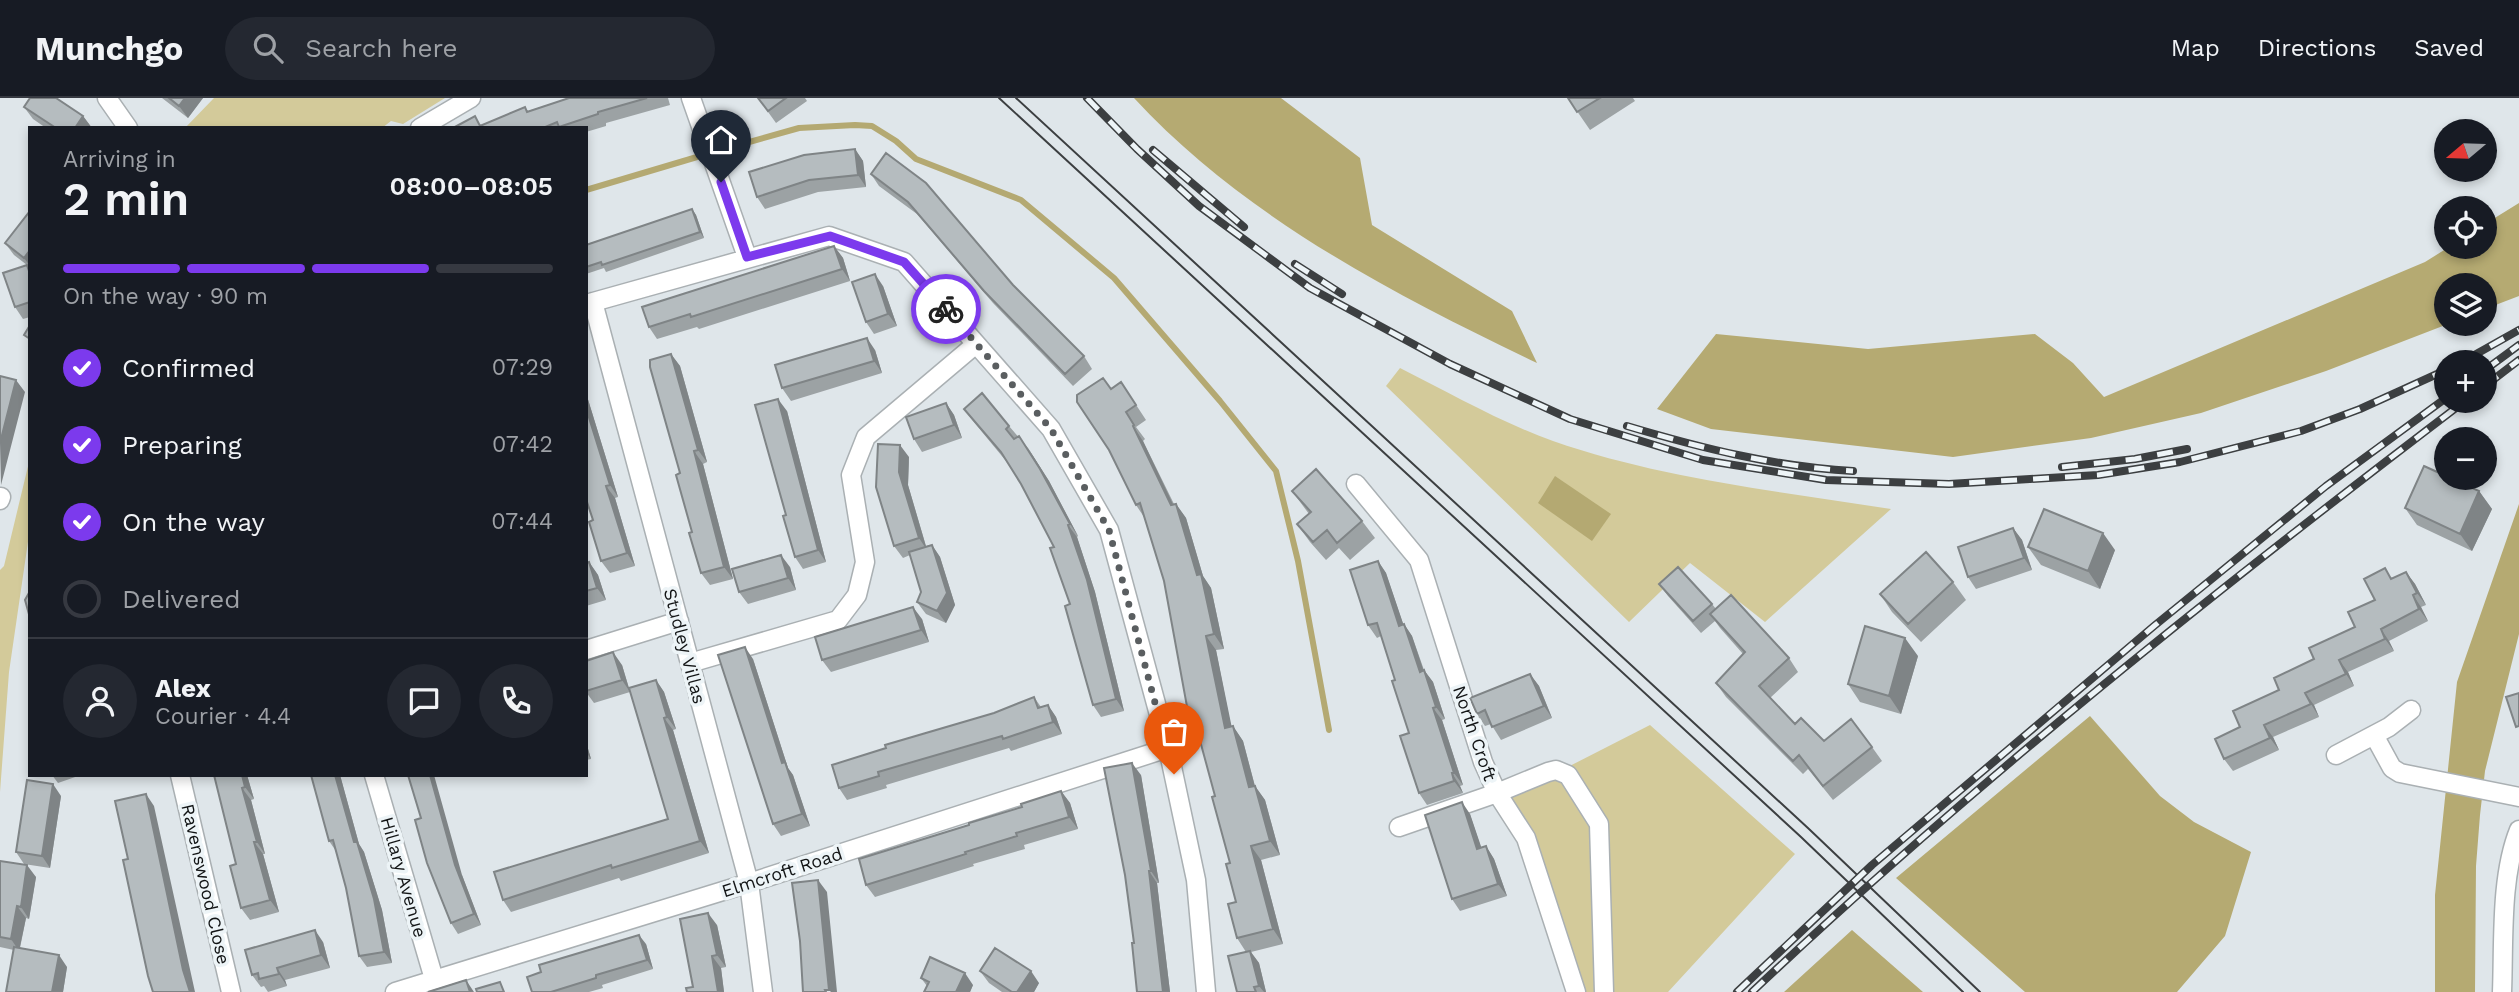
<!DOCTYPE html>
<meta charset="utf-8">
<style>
:root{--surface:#171b24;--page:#242831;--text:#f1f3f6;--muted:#9ea1a6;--line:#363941;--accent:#7c3aed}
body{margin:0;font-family:"Work Sans",sans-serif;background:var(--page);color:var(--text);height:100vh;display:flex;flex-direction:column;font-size:26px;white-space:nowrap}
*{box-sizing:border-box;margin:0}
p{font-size:23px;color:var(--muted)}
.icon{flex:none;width:38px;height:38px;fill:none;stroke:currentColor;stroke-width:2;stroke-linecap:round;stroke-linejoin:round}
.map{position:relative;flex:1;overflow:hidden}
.side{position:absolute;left:28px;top:28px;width:560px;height:651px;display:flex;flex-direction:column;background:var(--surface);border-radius:0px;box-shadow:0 4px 10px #0003}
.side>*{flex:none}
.needle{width:46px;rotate:251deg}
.buttons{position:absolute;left:2434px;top:21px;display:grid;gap:14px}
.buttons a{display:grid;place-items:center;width:63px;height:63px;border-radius:50%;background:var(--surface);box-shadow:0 4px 10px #0003;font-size:35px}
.pin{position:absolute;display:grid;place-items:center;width:60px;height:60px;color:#fff;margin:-72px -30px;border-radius:50% 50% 50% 0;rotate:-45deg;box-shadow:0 0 7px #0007}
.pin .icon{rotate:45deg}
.courier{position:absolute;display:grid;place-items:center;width:70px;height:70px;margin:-35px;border:5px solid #7c3aed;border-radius:50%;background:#fff;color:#222;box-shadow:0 2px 9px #0007}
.headline em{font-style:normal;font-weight:600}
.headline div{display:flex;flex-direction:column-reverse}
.headline{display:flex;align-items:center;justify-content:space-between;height:119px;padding:0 35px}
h1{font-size:46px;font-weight:600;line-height:52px}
.bar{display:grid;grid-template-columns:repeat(4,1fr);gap:10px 7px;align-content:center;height:84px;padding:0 35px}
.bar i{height:9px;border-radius:5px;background:var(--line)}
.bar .active{background:var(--accent)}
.bar p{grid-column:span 4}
.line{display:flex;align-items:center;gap:18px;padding:0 35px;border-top:2px solid var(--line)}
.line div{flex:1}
.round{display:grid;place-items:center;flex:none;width:74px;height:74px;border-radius:37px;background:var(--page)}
ol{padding:0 35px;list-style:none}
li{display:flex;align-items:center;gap:21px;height:77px}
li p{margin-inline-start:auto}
li .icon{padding:7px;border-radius:50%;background:var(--accent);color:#fff;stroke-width:4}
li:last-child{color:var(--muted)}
li i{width:38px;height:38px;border:4px solid var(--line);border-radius:50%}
header{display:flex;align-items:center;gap:42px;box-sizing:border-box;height:98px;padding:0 35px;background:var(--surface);border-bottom:2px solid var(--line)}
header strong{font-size:33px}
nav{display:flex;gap:38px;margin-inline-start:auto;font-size:24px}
.search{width:490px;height:63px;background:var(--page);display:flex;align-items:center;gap:18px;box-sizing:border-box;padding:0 24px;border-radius:38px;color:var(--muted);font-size:26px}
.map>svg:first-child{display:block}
</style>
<header>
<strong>Munchgo</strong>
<div class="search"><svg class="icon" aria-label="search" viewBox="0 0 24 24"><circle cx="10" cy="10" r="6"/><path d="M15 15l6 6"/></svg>Search here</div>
<nav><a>Map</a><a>Directions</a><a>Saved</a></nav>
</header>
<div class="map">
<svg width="2519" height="894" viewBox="0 0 2519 894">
<rect width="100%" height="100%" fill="#dfe6ea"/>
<path fill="#d3ca9a" d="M214 0H445L403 26 391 23 382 30H185Z
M1400 270C1450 295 1500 324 1553 343 1662 381 1778 393 1891 411L1765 524 1690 465 1629 524 1386 288Z
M30 360V430L9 574 0 694V472L4 468Z
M1650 627 1795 756 1668 894H1582L1509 699Z"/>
<path fill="#b5aa72" d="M1134 0H1281L1360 60 1372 127 1512 213 1537 265C1393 196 1244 119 1134 0Z
M2519 105V198L2485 211V187H2446L2448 226 2326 273 2201 315 2091 340 1953 359 1711 331 1657 311 1716 236 1868 251 2035 236 2073 265 2104 299 2425 164 2449 149H2485V126Z
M2519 406V536L2485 673 2480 717 2476 768 2475 894H2435V797L2457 584Z
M2090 618 2160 698 2194 724 2251 754 2225 838 2177 894H2025L1896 780Z
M1852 832 1923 894H1784Z"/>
<path fill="#b4a972" d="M1555 378 1611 416 1592 443 1538 405Z"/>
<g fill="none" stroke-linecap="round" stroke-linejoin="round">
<path stroke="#b4a972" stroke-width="6" d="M728 50 799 30 855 27 872 28 896 43 916 61 1021 102 1114 180 1220 303 1276 373 1298 463 1329 632
M586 92 697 59"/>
<g stroke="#aab0b3" stroke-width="21">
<path id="minor" d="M107 0 128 30
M691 0 747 159
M420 30 471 0
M593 204 749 785 763 894
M586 206 829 138 904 164 1051 331 1109 432 1168 650 1196 782 1206 894
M1356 386 1419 462 1483 664 1497 695 1526 740 1576 894
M0 402 1 399
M586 552 679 523
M690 565 838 522 857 497 865 464 851 377 866 339 976 246
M2374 637 2392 670 2400 675 2519 699
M2336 657 2389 629 2411 612
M180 677 231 894
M374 677 434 881
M1399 729 1497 695 1548 674 1556 672 1568 677 1599 726 1604 894
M395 894 749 785 1168 650
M2502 894C2504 844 2500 779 2519 732"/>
</g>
<use href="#minor" stroke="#fff" stroke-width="18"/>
<path stroke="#3c3f41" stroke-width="2" d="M999 0 1801 739 1963 894
M1016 0 1809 731 1980 894"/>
<g stroke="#3c3f41" stroke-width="8">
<path id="rail" d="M1087 0 1137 51 1199 108 1310 190 1450 266 1570 321 1703 362 1826 382 1949 386 2098 377 2180 364 2301 333 2360 311 2446 272
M1153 52 1244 129
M1295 166 1342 196
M2462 264 2519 232
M2485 272 2519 247
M2485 288 2519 262
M1627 328C1701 350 1776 369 1853 373
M2062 369 2135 361 2187 351
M1737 894 1872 767 2154 528 2326 388 2446 300
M1752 894C1977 682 2219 490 2465 303"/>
</g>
<use href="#rail" stroke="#edf4f7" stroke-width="5" stroke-dasharray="16" stroke-linecap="butt"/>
</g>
<path fill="#9ca2a4" d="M162 0H203L188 20Z
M569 0H668L670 7 606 25V28L586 34V30H453L481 27 525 9 528 13Z
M758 0H805L807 3 776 25Z
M1568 0H1633L1635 3 1590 32Z
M24 9 83 18 92 30H46L33 21Z
M855 51 863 63 866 89 818 94 765 111 757 99Z
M886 55 1013 187 1084 258 1092 271 1073 288 993 205 917 116 879 88 871 76Z
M692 111 696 117 704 140 606 174 604 170 586 176V147Z
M30 113V170L27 168 30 172V219L23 221 15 209 27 167 14 157 5 145Z
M834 148 843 160 850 183 699 231 697 229 657 241 649 229Z
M883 188 897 228 874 236 866 224Z
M875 252 882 275 791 303 782 290Z
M671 256 680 268 707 364 703 366 733 481 710 487 701 475 680 375Z
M1121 284 1146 322 1136 329 1145 341 1143 343 1174 406H1176L1186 420 1203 478 1211 490 1224 551 1216 552 1231 629 1233 628 1243 643 1255 688 1265 702 1280 757 1261 762 1283 846 1251 854 1259 865 1266 894H1237L1246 854 1237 840 1236 804 1230 765 1215 698 1196 626 1188 614 1164 483 1144 419 1136 407 1111 291Z
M586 295 618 399 615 400 635 468 610 475 601 463Z
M946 305 954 317 962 340 922 354 914 341Z
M964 311 1009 328 1028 350 1049 383 1078 438 1077 439 1095 494 1124 613 1101 619 1093 607 1070 506 1054 449 1021 386 1006 363 973 323Z
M787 313 826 464 803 471 795 459 786 417Z
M909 359 908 387 926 448 932 447 940 459 955 507 946 525 926 516 917 504 921 494 910 457 903 460 894 448Z
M1292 393 1362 423 1375 440 1350 462 1339 450 1326 462 1310 444 1297 426 1309 416Z
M2479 393 2492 411 2472 453 2417 427 2405 410Z
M2013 430 2022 442 2032 472 1976 491 1968 479Z
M2028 449 2115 452 2100 491 2041 467Z
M1378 463 1386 475 1403 526H1404L1412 538 1424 572 1433 584 1445 621 1442 622 1463 687 1460 688 1463 695 1427 707 1419 695 1409 635 1395 582 1381 538 1377 540 1368 527Z
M589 464 598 477 606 502 586 508V465Z
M790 469 796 492 748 506 739 494Z
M2406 474 2415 486 2426 507 2421 509 2428 523 2389 543 2394 553 2348 574 2354 588 2314 607 2319 619 2273 639 2279 652 2233 673 2224 661 2240 629 2314 561 2355 529 2392 481Z
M1953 484 1966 502 1921 544 1892 514 1880 496Z
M1659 486 1712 506 1716 511 1789 560 1798 574 1770 600 1795 626 1824 643 1872 649 1882 663 1833 702 1808 671 1803 676 1726 599 1716 585 1743 556 1720 530 1715 523 1701 535 1668 498Z
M922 521 929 544 831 574 822 562Z
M1918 558 1901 616 1860 604 1848 586Z
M753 561 788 670 793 677 810 728 781 738 773 726Z
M586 563 622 567 629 590 656 582 664 594 676 631 673 632 709 755 621 783 619 780 511 814 503 802 668 721 630 594 594 605 586 594Z
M1530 576 1539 588 1552 620 1501 642 1491 626 1485 628 1477 616Z
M1034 599 1041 609 1048 607 1056 619 1062 636 1011 653 1009 650 886 687 887 690 847 702 839 690 886 650 994 615Z
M586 644 591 661 586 662Z
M52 677H81L58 685Z
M214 677H247L254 701 251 702 265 756H263L279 814 250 822 241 810 236 766Z
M311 677H340L359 746 364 754 382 812 392 865 367 869 359 858 346 790 336 753 329 743Z
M1141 677 1159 785H1157L1170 894H1137L1134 845Z
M1061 693 1070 705 1078 731 1024 747 1025 751 973 766 974 768 875 799 866 787 969 727 1022 709Z
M61 698 50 770 24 766 16 754Z
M1470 716 1481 750 1486 748 1494 761 1507 798 1460 813 1452 801Z
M0 763 36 779 29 821 26 820 20 850 67 869 63 894H6L14 852 0 849Z
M462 777 481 827 458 836 451 825Z
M717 827 726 869 721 870 724 894 693 889Z
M323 844 330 870 285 882 287 888 268 894 264 888 261 889 252 877Z
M646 846 653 871 602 887 603 890 589 894H532Z
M980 873 1039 885 1034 894H1002L989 885Z
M921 880 973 887 970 894H924L927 888Z"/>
<path fill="#7f8486" d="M185 0H203L188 20 179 8Z
M83 18 92 30H75Z
M855 51 863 63 866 89 858 77Z
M692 111 696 117 704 140 700 134Z
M834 148 843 160 850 183 842 171Z
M30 152V168L24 160Z
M875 176 883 188 897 228 888 216Z
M867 240 875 252 882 275 874 263Z
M671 256 680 268 707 364 698 352Z
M16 282 25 294 1 387 0 345Z
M586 295 618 399 610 387 586 310Z
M778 301 787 313 826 464 818 452Z
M946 305 954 317 962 340 954 327Z
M1133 328 1143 343 1180 421 1176 406 1186 420 1203 478 1211 490 1224 551 1214 536 1197 477 1171 407Z
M900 347 909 359 908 387 927 452 919 440 899 374Z
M1028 350 1049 383 1078 438 1070 426Z
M694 353 703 366 733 481 724 469Z
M606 388 615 400 635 468 627 455Z
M2479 393 2492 411 2472 453 2460 436Z
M1068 427 1077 439 1095 494 1124 613 1116 601Z
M2013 430 2022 442 2032 472 2024 460Z
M2103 435 2115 452 2100 491 2088 473Z
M932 447 940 459 955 507 946 525 937 513Z
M781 457 790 469 796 492 788 480Z
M1378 463 1386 475 1408 540 1399 528Z
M589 464 598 477 606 502 597 490Z
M2406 474 2415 486 2426 507 2417 495Z
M2413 497 2421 509 2428 523 2419 511Z
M913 509 922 521 929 544 921 532Z
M1404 526 1412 538 1428 586 1420 574Z
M2381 531 2389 543 2394 553 2385 541Z
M1206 538 1216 552 1235 645 1225 630Z
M1905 540 1918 558 1901 616 1889 598Z
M745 549 753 561 788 670 793 677 810 728 802 716 782 665Z
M613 554 622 567 630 594 622 582Z
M2339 562 2348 574 2354 588 2346 576Z
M1424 572 1433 584 1445 621 1436 609Z
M1530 576 1539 588 1552 620 1544 608Z
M656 582 664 594 676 631 667 619Z
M2305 595 2314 607 2319 619 2311 606Z
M1048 607 1056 619 1062 636 1053 624Z
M1433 610 1442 622 1463 687 1454 675Z
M664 620 673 632 709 755 700 743Z
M2264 627 2273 639 2279 652 2270 640Z
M1233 628 1243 643 1259 704 1249 689Z
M586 644 591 661 586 654Z
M1132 665 1141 677 1159 785 1151 773Z
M1452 675 1460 688 1463 695 1454 683Z
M242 677H247L254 701 245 689Z
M335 677H340L359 746 364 754 382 812 392 865 384 854Z
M430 677H434L462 777 481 827 474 816 455 767Z
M53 686 61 698 50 770 42 758Z
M1255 688 1265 702 1280 757 1270 743Z
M242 690 251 702 265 756 257 744Z
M1061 693 1070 705 1078 731 1069 719Z
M146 696 154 708 195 894H190L183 872Z
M1462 704 1470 716 1486 763 1477 751Z
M254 744 263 756 279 814 270 802Z
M1251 748 1261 762 1283 846 1273 831Z
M1486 748 1494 761 1507 798 1498 786Z
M27 767 36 779 29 821 21 809Z
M1149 773 1157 785 1170 894H1163Z
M818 782 827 794 837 894H831L829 892Z
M17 808 26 820 19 853 11 841Z
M708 815 717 827 726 869 717 857Z
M315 832 323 844 330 870 321 857Z
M639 837 646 846 653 871 647 862Z
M1250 853 1259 865 1266 894H1264L1259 888Z
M59 857 67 869 63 894H52Z
M712 858 721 870 724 894H718Z
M277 870 285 882 287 888 279 876Z
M1031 873 1039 885 1034 894H1017Z
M965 875 973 887 970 894H956Z
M466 882 474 894H470Z"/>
<path fill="#b5bcbf" stroke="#7f8486" stroke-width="2" d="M30 0H56L83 18 75 30H56L24 9Z
M169 0H185L179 8Z
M569 0H647L598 14V16L559 29 557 24 543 30H453L475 18 480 28 525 9 527 14Z
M758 0H786L768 13Z
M1568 0H1600L1577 14Z
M855 51 858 77 809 82 757 99 749 74 804 57Z
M886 55 926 85 1013 187 1084 258 1065 276 984 193 908 104 871 76Z
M692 111 700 134 602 167 601 164 586 169V147Z
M30 113V152L24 160 5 145Z
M834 148 842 171 691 219 690 216 649 229 642 209Z
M27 167 30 176V204L15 209 3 175Z
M875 176 888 216 866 224 852 184Z
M30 227V241L24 237Z
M867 240 874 263 782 290 775 267Z
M671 256 698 352 694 353 724 469 701 475 689 435 692 434 676 377 680 375 650 269V262Z
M0 278 16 282 0 345Z
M1103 280 1111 291 1121 284 1136 307 1126 314 1134 327 1133 328 1171 407 1176 406 1197 477 1201 476 1214 536 1206 538 1225 630 1233 628 1249 689 1255 688 1270 743 1251 748 1273 831 1237 840 1228 806 1236 804 1226 766 1230 765 1212 699 1215 698 1192 613 1188 614 1164 483 1140 405 1136 407 1109 352 1077 304V297Z
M982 295 1009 328 1006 331 1014 341 1019 338 1040 371 1070 426 1068 427 1087 482 1116 601 1093 607 1065 508 1070 506 1050 450 1054 449 1021 386 1001 354 964 311Z
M778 301 818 452 795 459 783 418 786 417 755 307Z
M946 305 954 327 914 341 906 319Z
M586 310 610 387 606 388 627 455 601 463 589 424 593 422 586 401Z
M878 346 900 347 899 374 919 440 894 448 876 389Z
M2424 368 2446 378V380H2450L2479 393 2460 436 2405 410Z
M1316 371 1362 423 1337 445 1327 432 1313 444 1297 426 1311 414 1292 393Z
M2044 411 2103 435 2088 473 2028 449Z
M2013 430 2024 460 1968 479 1958 449Z
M932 447 947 495 937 513 917 504 921 494 909 454Z
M1926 454 1953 484 1908 526 1880 496Z
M781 457 788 480 739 494 732 471Z
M1378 463 1399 528 1404 526 1420 574 1424 572 1436 609 1433 610 1454 675H1452L1454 683 1419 695 1400 638 1409 635 1392 583 1395 582 1377 525 1368 527 1350 472Z
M589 464 597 490 586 493V465Z
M1678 469 1712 506 1693 523 1659 486Z
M2385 470 2391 481 2406 474 2417 495 2413 497 2419 511 2381 531 2385 541 2339 562 2346 576 2305 595 2311 606 2264 627 2270 640 2224 661 2215 641 2240 629 2233 613 2279 592 2274 580 2314 561 2309 550 2355 529 2348 514 2375 502 2364 481Z
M30 493V520L25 502Z
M1731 497 1789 560 1759 588 1795 626 1801 620 1824 643 1851 621 1872 649 1823 688 1799 657 1793 663 1716 585 1745 554 1710 516Z
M913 509 921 532 822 562 815 539Z
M1865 528 1905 540 1889 598 1848 586Z
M745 549 782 665 785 664 802 716 773 726 718 557Z
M613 554 622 582 586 593V563Z
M1530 576 1544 608 1492 629 1485 612 1477 616 1470 600Z
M656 582 667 619 664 620 700 743 612 770 611 767 503 802 494 774 668 721 629 590Z
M2519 595V628L2516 629 2506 599Z
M1034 599 1038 610 1048 607 1053 624 1003 641 1002 638 878 674 879 678 839 690 832 667 886 650 885 647 994 615Z
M1132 665 1151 773H1149L1163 894H1137L1132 845H1134L1125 777 1104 670Z
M214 677H242L245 689 242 690 257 744H254L270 802 241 810 230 768 236 766Z
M311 677H335L354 744H357L374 801 384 854 359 858 346 790 333 742 329 743Z
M408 677H430L455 767 474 816 451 825 427 765 415 722 421 720Z
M27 682 53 686 42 758 16 754Z
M1061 693 1069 719 1016 735 1017 738 965 754 966 756 866 787 859 761 969 727V725L1022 709 1021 706Z
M146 696 183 872 190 894H153L148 878 123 762 128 761 115 703Z
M1462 704 1477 751 1486 748 1498 786 1452 801 1425 717Z
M0 763 27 767 21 809 17 808 11 841 0 839Z
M818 782 829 892H825L826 894H803L800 843 792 785Z
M708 815 717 857 712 858 718 894H687L686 890 693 889 680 821Z
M315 832 321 857 277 870 279 876 259 881 258 875 252 877 245 852Z
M639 837 647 862 596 877V880L551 894H532L527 879 541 874 539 867Z
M14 849 59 857 52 894H6Z
M995 850 1031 873 1017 894H1012L980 873Z
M1250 853 1259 888 1254 889 1256 894H1237L1228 858Z
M930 859 965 875 956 894H924L929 884 921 880Z
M466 882 470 894H428Z
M500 884 504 894H477L476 891Z"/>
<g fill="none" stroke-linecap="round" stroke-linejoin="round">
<path stroke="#5a5e60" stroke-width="7" stroke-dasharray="0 12.6" d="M946 211 1051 331 1109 432 1174 676"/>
<path stroke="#7c3aed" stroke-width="9" d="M721 84 747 159 830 138 904 164 946 211"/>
</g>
<g text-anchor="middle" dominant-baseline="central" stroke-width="7" stroke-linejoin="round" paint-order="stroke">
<g font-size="18" fill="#121415" stroke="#edf4f7">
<text transform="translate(685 548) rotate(75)">Studley Villas</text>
<text transform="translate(1475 635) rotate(71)">North Croft</text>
<text transform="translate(782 774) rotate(-18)">Elmcroft Road</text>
<text transform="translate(404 779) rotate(74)">Hillary Avenue</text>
<text transform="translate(206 786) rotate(77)">Ravenswood Close</text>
</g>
</g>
</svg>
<div class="buttons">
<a><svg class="needle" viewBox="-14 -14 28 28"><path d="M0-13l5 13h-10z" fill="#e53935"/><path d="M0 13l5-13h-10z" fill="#9ea1a6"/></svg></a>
<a><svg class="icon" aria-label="locate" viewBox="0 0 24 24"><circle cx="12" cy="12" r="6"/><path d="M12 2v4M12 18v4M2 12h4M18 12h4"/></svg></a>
<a><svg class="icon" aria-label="layers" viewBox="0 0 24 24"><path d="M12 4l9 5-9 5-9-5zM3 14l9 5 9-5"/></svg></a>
<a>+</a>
<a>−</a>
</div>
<div class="pin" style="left:1174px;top:676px;background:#ea580c"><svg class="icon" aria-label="bag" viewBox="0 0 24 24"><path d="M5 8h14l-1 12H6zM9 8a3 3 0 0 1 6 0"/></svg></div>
<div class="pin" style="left:721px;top:84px;background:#1f2937"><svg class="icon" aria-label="home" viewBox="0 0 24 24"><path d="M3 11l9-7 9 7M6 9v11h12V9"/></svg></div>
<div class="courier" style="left:946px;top:211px"><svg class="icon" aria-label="bike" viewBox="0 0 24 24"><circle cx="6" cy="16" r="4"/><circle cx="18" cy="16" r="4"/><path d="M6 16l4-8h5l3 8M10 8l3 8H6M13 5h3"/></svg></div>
<section class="side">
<div class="headline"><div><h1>2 min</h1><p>Arriving in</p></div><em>08:00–08:05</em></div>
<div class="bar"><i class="active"></i><i class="active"></i><i class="active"></i><i></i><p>On the way · 90 m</p></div>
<ol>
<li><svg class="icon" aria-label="check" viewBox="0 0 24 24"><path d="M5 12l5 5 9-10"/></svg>Confirmed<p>07:29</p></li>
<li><svg class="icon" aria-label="check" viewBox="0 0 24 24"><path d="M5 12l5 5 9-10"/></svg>Preparing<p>07:42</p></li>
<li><svg class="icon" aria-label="check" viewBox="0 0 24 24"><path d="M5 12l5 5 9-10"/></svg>On the way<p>07:44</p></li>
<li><i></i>Delivered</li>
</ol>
<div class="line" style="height:126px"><a class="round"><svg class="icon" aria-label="person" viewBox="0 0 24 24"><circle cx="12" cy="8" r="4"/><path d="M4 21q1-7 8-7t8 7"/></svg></a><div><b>Alex</b><p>Courier · 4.4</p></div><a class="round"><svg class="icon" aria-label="chat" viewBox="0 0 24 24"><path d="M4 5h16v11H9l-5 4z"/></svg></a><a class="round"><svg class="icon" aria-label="phone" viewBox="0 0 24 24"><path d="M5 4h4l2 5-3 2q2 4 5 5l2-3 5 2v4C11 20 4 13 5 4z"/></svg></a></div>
</section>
</div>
